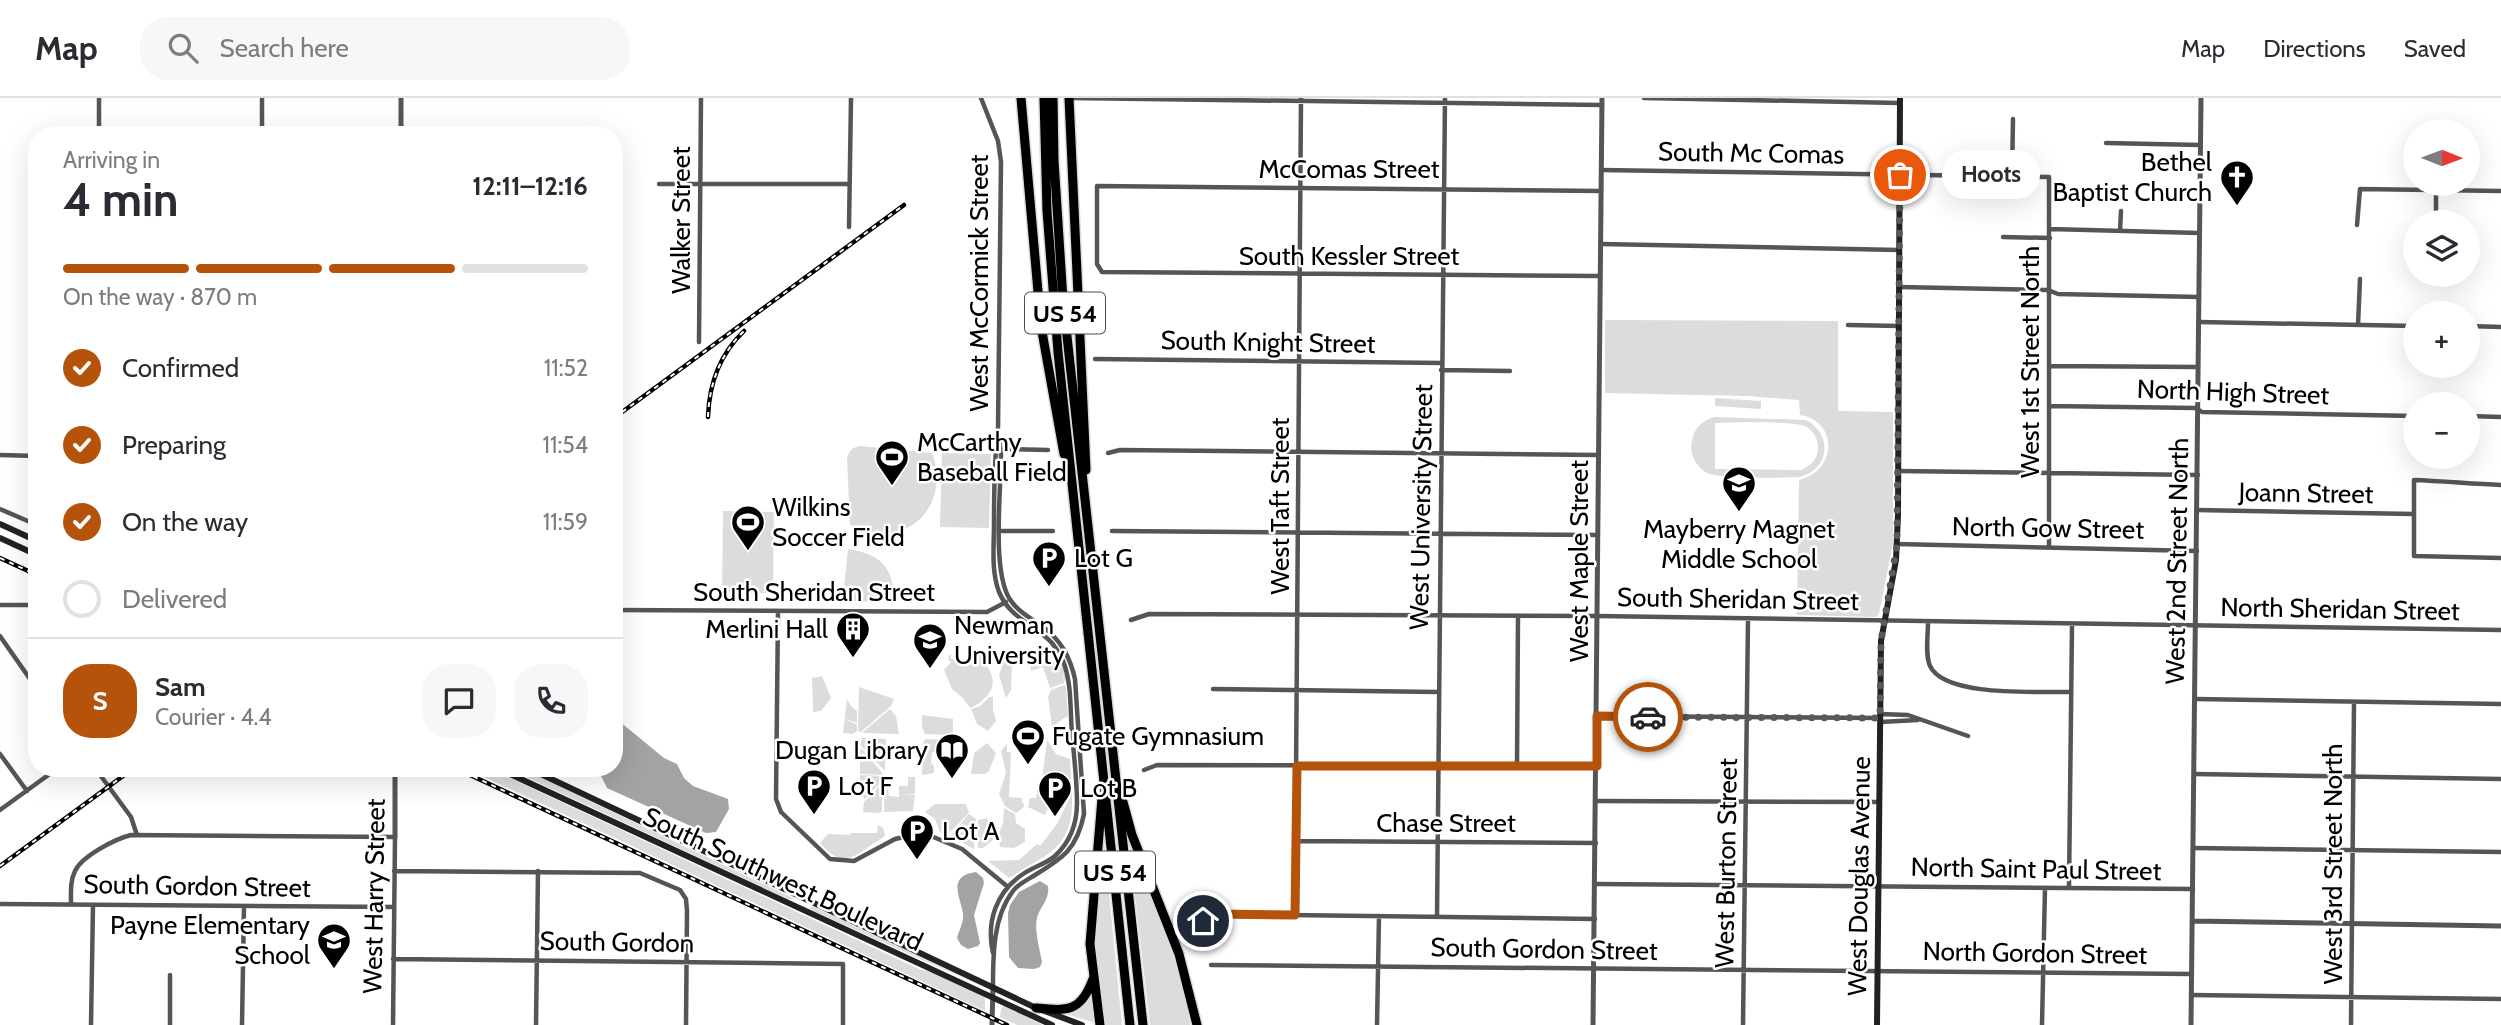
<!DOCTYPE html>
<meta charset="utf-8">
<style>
:root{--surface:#fff;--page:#f7f7f7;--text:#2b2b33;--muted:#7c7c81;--line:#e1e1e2;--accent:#b45309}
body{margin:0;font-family:Cabin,sans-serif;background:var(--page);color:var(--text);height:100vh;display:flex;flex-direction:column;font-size:26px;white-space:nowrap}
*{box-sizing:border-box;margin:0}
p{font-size:23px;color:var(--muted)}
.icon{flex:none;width:38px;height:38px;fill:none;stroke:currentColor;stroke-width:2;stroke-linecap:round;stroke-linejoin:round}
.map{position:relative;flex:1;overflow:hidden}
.sheet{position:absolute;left:28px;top:28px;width:595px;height:651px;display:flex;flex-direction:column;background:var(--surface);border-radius:28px;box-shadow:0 7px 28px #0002}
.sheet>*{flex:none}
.needle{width:46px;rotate:91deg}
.controls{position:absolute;left:2403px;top:21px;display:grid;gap:14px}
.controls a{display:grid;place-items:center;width:77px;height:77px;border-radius:50%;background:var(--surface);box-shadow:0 7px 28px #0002;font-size:35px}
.pin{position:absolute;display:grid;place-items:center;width:60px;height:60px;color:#fff;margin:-30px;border:4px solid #fff;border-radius:50%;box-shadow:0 2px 7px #0007}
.courier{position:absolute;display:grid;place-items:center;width:70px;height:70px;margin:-35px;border:5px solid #b45309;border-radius:50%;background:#fff;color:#222;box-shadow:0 2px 9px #0007}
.bubble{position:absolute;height:49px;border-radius:24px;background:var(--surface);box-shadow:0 7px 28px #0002;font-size:23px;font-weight:800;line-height:49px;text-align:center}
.summary em{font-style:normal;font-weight:800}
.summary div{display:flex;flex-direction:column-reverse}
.summary{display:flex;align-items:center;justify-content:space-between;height:119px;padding:0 35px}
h1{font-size:46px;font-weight:800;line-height:52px}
.bar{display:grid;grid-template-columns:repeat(4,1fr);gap:10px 7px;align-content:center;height:84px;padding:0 35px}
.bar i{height:9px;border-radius:5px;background:var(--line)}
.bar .active{background:var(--accent)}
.bar p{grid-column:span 4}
.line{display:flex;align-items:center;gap:18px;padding:0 35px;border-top:2px solid var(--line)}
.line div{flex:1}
.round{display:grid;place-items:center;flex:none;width:74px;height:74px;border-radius:28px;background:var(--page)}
ol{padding:0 35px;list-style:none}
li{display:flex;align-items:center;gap:21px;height:77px}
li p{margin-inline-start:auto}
li .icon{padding:7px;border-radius:50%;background:var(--accent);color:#fff;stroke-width:4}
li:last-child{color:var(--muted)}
li i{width:38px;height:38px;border:4px solid var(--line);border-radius:50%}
header{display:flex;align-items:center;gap:42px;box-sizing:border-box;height:98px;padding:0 35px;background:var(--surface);border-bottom:2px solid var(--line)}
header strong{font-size:33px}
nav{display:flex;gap:38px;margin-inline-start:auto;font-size:24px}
.search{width:490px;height:63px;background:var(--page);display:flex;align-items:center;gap:18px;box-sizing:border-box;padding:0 24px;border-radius:28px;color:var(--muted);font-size:26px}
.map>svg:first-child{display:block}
</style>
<header>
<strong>Map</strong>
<div class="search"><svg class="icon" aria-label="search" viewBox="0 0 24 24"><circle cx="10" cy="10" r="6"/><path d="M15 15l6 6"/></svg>Search here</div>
<nav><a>Map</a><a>Directions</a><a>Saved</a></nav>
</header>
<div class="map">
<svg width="2501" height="927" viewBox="0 0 2501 927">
<rect width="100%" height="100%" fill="#fff"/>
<path fill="#dcdcdc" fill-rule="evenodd" d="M1605 222 1838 223V313L1893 314V445L1879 516 1876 519 1797 517 1799 382C1838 372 1838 323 1800 317L1799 302 1747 298 1605 295Z
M1715 300 1761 303V311L1715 308Z
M1713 319 1806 322C1833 336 1830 371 1800 379 1783 380 1720 381 1707 375 1695 368 1689 355 1692 342 1694 330 1703 323 1713 319ZM1715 325C1729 324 1795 323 1805 328 1814 333 1819 342 1818 352 1817 362 1810 368 1801 372L1715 371Z
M860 348 932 355C945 388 931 426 895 434 883 437 868 433 856 433L850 426 847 361C849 352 852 350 860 348Z
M942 355 991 356 989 430 940 429Z
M723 413 774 414 773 495H722Z
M848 451C880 456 893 468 894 501 878 502 857 507 843 499Z
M1055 552 1063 569 1066 582 1065 584 1063 575 1064 585 1050 590 1043 569 1031 573 1030 563 1059 564 1061 567Z
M949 557H951V561H979L980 557H983C985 565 990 571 992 579 996 593 982 605 970 610L963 600 952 591 944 572 951 564 948 562Z
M1004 563H1012L1011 592 1006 600 999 577Z
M822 578 831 600 821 613 813 614 812 580Z
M1064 587 1066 589 1068 621 1067 618 1052 629 1048 599 1051 592Z
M859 589 894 601 891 608 861 634 858 633Z
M989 599H993V612L996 623 988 633 977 626 971 611 980 608Z
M847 601 851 608 857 613V625L845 621 857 627V633L853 636 843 635Z
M890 611 896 618 899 636 862 635Z
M922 617 953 621V637L925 636 922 629Z
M862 640 886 641 885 673 860 647Z
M926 641 953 642 952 652 932 654 931 665 934 668V675L922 677 923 645Z
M1047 642 1056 656 1070 661 1071 682 1062 680 1061 682 1071 683C1075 727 1069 748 1028 768 1021 772 1015 777 1009 780L988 763 1019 762 1037 746 1040 748 1057 726 1071 697 1067 695 1070 686 1066 685 1064 688 1060 687V684L1045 717 1028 709 1030 700H1036L1039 683H1042Z
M987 645 996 655 989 673 985 676H971L974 655Z
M1007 646V654H1011L1009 699 1022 700V705H1024V709L1016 715 1005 708 999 696 1006 675 1001 653Z
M860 651H862L884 677 860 676Z
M465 670H488L919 871 931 874 985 898V913Z
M507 670H521L795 801H788Z
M860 677 884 678 885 680 865 701 860 695Z
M887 679 889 698 899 699V688H908V679H915V696H902L915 697 913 713 884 714V701H890L884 700 885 684Z
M882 686V713L880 715 863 714 864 704Z
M935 706H966L969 715 947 737 940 734 935 721 925 714Z
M1004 710 1015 716 1016 725 1025 731V744L1014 750 1000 749 998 738 1003 725Z
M969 716 976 721 974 751 950 738Z
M987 720 993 742 983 750H978V722Z
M878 727 883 730 885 737C880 743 873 745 867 750 846 766 836 763 820 745L828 736 850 737 851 735H877Z
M1128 737C1153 799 1185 860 1190 927H1150Z
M1102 745H1104L1122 927H1105L1093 843Z
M809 809H814L983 889 813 813Z
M1091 897H1093L1096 925 1066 916 1082 908Z
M1004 908 1043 927H1017L1000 919 1001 911Z"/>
<path fill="#a3a3a3" d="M614 619 664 660 677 666 684 680 693 688 728 701 729 711 716 734 706 735 607 690 597 670H614Z
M976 774 983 780 984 785 974 817 980 845 978 848 968 851 961 847 957 840C959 832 964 824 963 816 962 802 945 778 976 774Z
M1040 783 1048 788C1050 802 1040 808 1037 820 1034 832 1040 852 1042 864L1040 869 1034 871 1018 870 1009 859 1008 815 1010 807 1019 794Z"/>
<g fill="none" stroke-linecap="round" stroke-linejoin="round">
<g stroke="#dbdbdb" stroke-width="12">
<path id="motorway" d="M1021 0 1041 228 1064 356
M1044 0 1047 113 1058 254 1130 927
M1053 0 1054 63 1063 202 1143 927
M1069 0 1086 372
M1123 704 1132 737 1179 856 1197 927
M1036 910C1068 913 1081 914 1093 881
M1100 927 1090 846 1102 700"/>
</g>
<path stroke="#555" stroke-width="4.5" d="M981 0 998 43 1001 64 998 330C994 362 994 394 994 426 994 448 991 473 999 494 1011 522 1034 525 1052 545 1056 550 1060 556 1063 563 1072 585 1070 612 1072 636 1074 659 1077 682 1077 705 1077 725 1070 744 1055 758 1046 766 1033 769 1023 776 996 794 986 824 993 855
M1071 0 1602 7
M1644 0 1900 5
M99 37V0
M262 37V0
M2106 45 2200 47
M1601 72 2049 79V448
M2012 79 2013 21
M659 86H849
M2436 124V86
M2357 127 2360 91 2501 93
M849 129 851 0
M2050 131 2199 135
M2120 133 2121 113
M2003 139 2050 140
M1601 146 1899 152
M1600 178 1102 174 1097 166V88L1601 93
M2435 178V177
M1899 189 2048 192 2058 196 2199 199
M2199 224 2415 228
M1848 227 1899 228
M2358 227 2360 181
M2468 228 2501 229
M699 244 701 0
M1095 261 1442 265
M2049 268 2198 269
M1441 272 1510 273
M2049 308 2196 310 2202 314 2415 318
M2468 318 2501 319
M1001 351 1048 352
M1108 355 1120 352 1599 357
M0 357 37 358
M1898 373 2198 377
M2501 387C2472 386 2444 383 2414 382V458L2501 460
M0 411 37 427
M2197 412 2414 416
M1000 433H1053
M1112 433 1598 437
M1897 446 2197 453
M0 507H37
M614 512 987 514 1006 504
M778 513 776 701 781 714 830 761 854 763 895 741 913 737 931 738 962 751 1008 789
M1131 522 1149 516 1598 518 2501 532
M1928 525C1928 538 1925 556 1930 568 1945 600 2041 593 2071 594
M0 538 37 591
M1213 591 1438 594
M2195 601 2501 606
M1880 616 1908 617 1968 638
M1597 618 1880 620
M1880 624 1918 622
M0 656 27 693
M1517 668 1518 518
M95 670 131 719 137 737
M1144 672 1157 667 1596 668
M2194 676 2501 681
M1596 703 1879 704
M0 712 58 670
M1296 743 1596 745
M2193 750 2501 754
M394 773 640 775 680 792 686 801 687 813 686 927
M1595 786 2193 791
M2069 790 2072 527
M0 806 394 809
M71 806C71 795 70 783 75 773 82 758 115 741 131 737L395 739 393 927
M1295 817 1301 0
M1437 819 1445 0
M1203 829V818L1214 816 1595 821
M393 861 843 866V927
M1211 867 2192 876
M993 888C993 857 993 819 1013 793 1018 786 1027 782 1035 777 1063 760 1077 751 1084 716L1075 581C1070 559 1061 542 1042 528 1030 520 1017 513 1009 500 992 470 1001 394 1001 357L999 338
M2192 897 2501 901
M91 927 93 807
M170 927V877
M242 927 244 808
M536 927 538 773
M1377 927 1379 818
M1743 927 1748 520
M2042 927 2045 790
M2351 927 2354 604"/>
<path stroke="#555" stroke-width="5" d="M401 37V0
M395 739V670
M2192 823 2501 828
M992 927 993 888
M1593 927 1602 0
M2191 927 2201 0"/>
<path stroke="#222" stroke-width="6" d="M0 426 37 443
M0 440 37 457
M497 670 1052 927
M528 670 1034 909 1082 927
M1877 927 1881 543 1896 462 1898 416 1900 0"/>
<use href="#motorway" stroke="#000" stroke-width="9"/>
<g stroke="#000" stroke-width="4.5">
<path id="rail" d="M708 319C709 287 720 256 744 233
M614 320 904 107
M0 460 37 477
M455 670 1007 927
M0 768 134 670"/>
</g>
<use href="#rail" stroke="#fff" stroke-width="2" stroke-dasharray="5" stroke-linecap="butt"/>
</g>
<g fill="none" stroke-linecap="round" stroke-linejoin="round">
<path stroke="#595959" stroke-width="7" stroke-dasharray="0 12.6" d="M1648 619 1880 620 1881 543 1897 446 1900 77"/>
<path stroke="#b45309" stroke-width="9" d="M1203 823V818L1214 816 1295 817 1297 668H1597V618L1648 619"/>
</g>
<defs>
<g id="church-pin" transform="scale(1.75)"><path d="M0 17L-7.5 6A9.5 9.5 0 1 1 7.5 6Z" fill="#000" stroke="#fff"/><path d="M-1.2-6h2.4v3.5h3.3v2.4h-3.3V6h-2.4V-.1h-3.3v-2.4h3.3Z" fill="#fff"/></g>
<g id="stadium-pin" transform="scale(1.75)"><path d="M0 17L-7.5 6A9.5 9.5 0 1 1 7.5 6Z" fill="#000" stroke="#fff"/><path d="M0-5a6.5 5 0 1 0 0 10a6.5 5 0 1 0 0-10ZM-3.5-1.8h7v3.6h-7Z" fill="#fff"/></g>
<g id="school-pin" transform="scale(1.75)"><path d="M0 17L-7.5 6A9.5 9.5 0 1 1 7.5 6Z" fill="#000" stroke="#fff"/><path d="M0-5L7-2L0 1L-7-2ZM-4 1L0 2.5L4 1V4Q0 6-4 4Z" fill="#fff"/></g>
<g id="parking-pin" transform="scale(1.75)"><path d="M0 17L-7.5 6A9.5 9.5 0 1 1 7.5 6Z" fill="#000" stroke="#fff"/><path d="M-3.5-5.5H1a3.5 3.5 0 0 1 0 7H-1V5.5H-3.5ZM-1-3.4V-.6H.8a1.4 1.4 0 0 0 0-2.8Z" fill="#fff"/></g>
<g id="building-pin" transform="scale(1.75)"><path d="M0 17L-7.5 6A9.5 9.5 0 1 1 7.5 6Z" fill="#000" stroke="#fff"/><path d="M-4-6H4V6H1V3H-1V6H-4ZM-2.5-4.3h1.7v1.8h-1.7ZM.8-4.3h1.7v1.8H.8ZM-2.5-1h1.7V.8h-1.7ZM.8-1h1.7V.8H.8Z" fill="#fff"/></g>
<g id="university-pin" transform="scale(1.75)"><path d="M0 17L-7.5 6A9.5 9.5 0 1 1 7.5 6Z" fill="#000" stroke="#fff"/><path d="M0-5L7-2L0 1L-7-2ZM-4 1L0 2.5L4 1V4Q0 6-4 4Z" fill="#fff"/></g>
<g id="library-pin" transform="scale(1.75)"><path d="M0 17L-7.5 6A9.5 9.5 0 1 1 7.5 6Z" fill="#000" stroke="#fff"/><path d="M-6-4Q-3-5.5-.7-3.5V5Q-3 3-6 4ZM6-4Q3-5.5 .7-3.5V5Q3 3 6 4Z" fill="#fff"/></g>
</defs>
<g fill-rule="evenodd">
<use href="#church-pin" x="2237" y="79"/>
<use href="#stadium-pin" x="892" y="359"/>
<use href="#school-pin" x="1739" y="385"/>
<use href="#stadium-pin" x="748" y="424"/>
<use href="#parking-pin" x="1049" y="460"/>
<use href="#building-pin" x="853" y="531"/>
<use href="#university-pin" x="930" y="542"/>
<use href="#stadium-pin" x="1028" y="638"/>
<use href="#library-pin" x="952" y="652"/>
<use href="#parking-pin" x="814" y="688"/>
<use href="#parking-pin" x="1055" y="690"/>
<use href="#parking-pin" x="917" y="733"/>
<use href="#school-pin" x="334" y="842"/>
</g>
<g text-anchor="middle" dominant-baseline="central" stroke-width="5" stroke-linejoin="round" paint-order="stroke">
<g fill="#fff" stroke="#4c4c4c" stroke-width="2">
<rect x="1025" y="194.5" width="80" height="41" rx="5"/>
<rect x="1075" y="753.5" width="80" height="41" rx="5"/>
</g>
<g font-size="24" font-weight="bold" fill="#000">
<text x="1065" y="215">US 54</text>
<text x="1115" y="774">US 54</text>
</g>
<g font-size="26" fill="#000" stroke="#fff">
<text transform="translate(1751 55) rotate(1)">South Mc Comas</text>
<text x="1349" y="71">McComas Street</text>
<text transform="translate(681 122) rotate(-90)">Walker Street</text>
<text x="1349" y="158">South Kessler Street</text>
<text transform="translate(979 185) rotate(-90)">West McCormick Street</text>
<text transform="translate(1268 244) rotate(1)">South Knight Street</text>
<text transform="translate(2030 264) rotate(-90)">West 1st Street North</text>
<text transform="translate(2233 294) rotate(2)">North High Street</text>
<text transform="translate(2306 395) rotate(1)">Joann Street</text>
<text transform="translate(1280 408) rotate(-90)">West Taft Street</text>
<text transform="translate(1421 409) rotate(-89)">West University Street</text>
<text transform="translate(2048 430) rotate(1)">North Gow Street</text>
<text transform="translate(1579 463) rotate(-90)">West Maple Street</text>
<text transform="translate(2177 463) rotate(-89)">West 2nd Street North</text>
<text x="814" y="494">South Sheridan Street</text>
<text transform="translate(1738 501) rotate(1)">South Sheridan Street</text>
<text transform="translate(2340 511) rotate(1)">North Sheridan Street</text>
<text x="1446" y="725">Chase Street</text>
<text transform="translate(1726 765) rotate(-89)">West Burton Street</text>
<text transform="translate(2333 766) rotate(-90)">West 3rd Street North</text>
<text transform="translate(2036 771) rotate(1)">North Saint Paul Street</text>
<text transform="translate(1859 778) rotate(-89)">West Douglas Avenue</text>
<text transform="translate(783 781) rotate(25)">South Southwest Boulevard</text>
<text transform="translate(197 788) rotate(1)">South Gordon Street</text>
<text transform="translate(374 798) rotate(-89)">West Harry Street</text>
<text transform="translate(617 844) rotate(1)">South Gordon</text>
<text transform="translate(1544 851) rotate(1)">South Gordon Street</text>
<text transform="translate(2035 855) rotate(1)">North Gordon Street</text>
</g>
<g font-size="26" fill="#000" stroke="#fff" text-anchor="start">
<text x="2212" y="64" text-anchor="end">Bethel<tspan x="2212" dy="30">Baptist Church</tspan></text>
<text x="917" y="344">McCarthy<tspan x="917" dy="30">Baseball Field</tspan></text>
<text x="772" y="409">Wilkins<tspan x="772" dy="30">Soccer Field</tspan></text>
<text x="1739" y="431" text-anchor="middle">Mayberry Magnet<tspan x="1739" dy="30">Middle School</tspan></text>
<text x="1074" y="460">Lot G</text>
<text x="954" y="527">Newman<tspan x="954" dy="30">University</tspan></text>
<text x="828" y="531" text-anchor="end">Merlini Hall</text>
<text x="1052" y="638">Fugate Gymnasium</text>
<text x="928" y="652" text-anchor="end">Dugan Library</text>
<text x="838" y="688">Lot F</text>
<text x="1080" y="690">Lot B</text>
<text x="942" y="733">Lot A</text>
<text x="310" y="827" text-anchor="end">Payne Elementary<tspan x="310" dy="30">School</tspan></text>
</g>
</g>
</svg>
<div class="controls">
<a><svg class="needle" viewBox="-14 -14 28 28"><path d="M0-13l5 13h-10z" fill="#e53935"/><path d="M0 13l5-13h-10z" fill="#7c7c81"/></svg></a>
<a><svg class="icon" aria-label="layers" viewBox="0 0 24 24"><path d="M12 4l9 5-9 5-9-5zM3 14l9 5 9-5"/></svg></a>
<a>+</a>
<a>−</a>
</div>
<div class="pin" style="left:1900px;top:77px;background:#ea580c"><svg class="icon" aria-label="bag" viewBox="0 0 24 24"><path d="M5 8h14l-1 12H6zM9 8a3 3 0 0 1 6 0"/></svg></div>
<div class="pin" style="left:1203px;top:823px;background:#1f2937"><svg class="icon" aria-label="home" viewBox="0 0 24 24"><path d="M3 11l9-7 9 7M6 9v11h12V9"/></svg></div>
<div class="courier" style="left:1648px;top:619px"><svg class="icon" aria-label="car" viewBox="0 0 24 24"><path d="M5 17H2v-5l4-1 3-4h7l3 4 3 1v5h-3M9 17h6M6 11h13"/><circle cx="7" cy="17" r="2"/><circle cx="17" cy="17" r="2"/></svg></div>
<div class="bubble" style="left:1942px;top:52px;width:98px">Hoots</div>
<section class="sheet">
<div class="summary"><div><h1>4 min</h1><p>Arriving in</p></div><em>12:11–12:16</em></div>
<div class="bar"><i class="active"></i><i class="active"></i><i class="active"></i><i></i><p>On the way · 870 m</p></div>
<ol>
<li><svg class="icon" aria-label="check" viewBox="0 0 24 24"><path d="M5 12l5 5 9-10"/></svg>Confirmed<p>11:52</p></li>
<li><svg class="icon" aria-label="check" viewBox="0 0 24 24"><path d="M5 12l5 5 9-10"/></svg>Preparing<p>11:54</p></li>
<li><svg class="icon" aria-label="check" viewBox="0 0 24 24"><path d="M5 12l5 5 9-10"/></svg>On the way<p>11:59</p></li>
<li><i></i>Delivered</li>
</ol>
<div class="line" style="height:126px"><b class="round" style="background:var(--accent);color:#fff">S</b><div><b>Sam</b><p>Courier · 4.4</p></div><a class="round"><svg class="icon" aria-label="chat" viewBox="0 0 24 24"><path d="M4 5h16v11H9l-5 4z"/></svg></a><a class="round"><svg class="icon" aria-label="phone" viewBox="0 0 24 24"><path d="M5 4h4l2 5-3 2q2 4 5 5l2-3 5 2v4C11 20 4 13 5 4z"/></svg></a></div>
</section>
</div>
